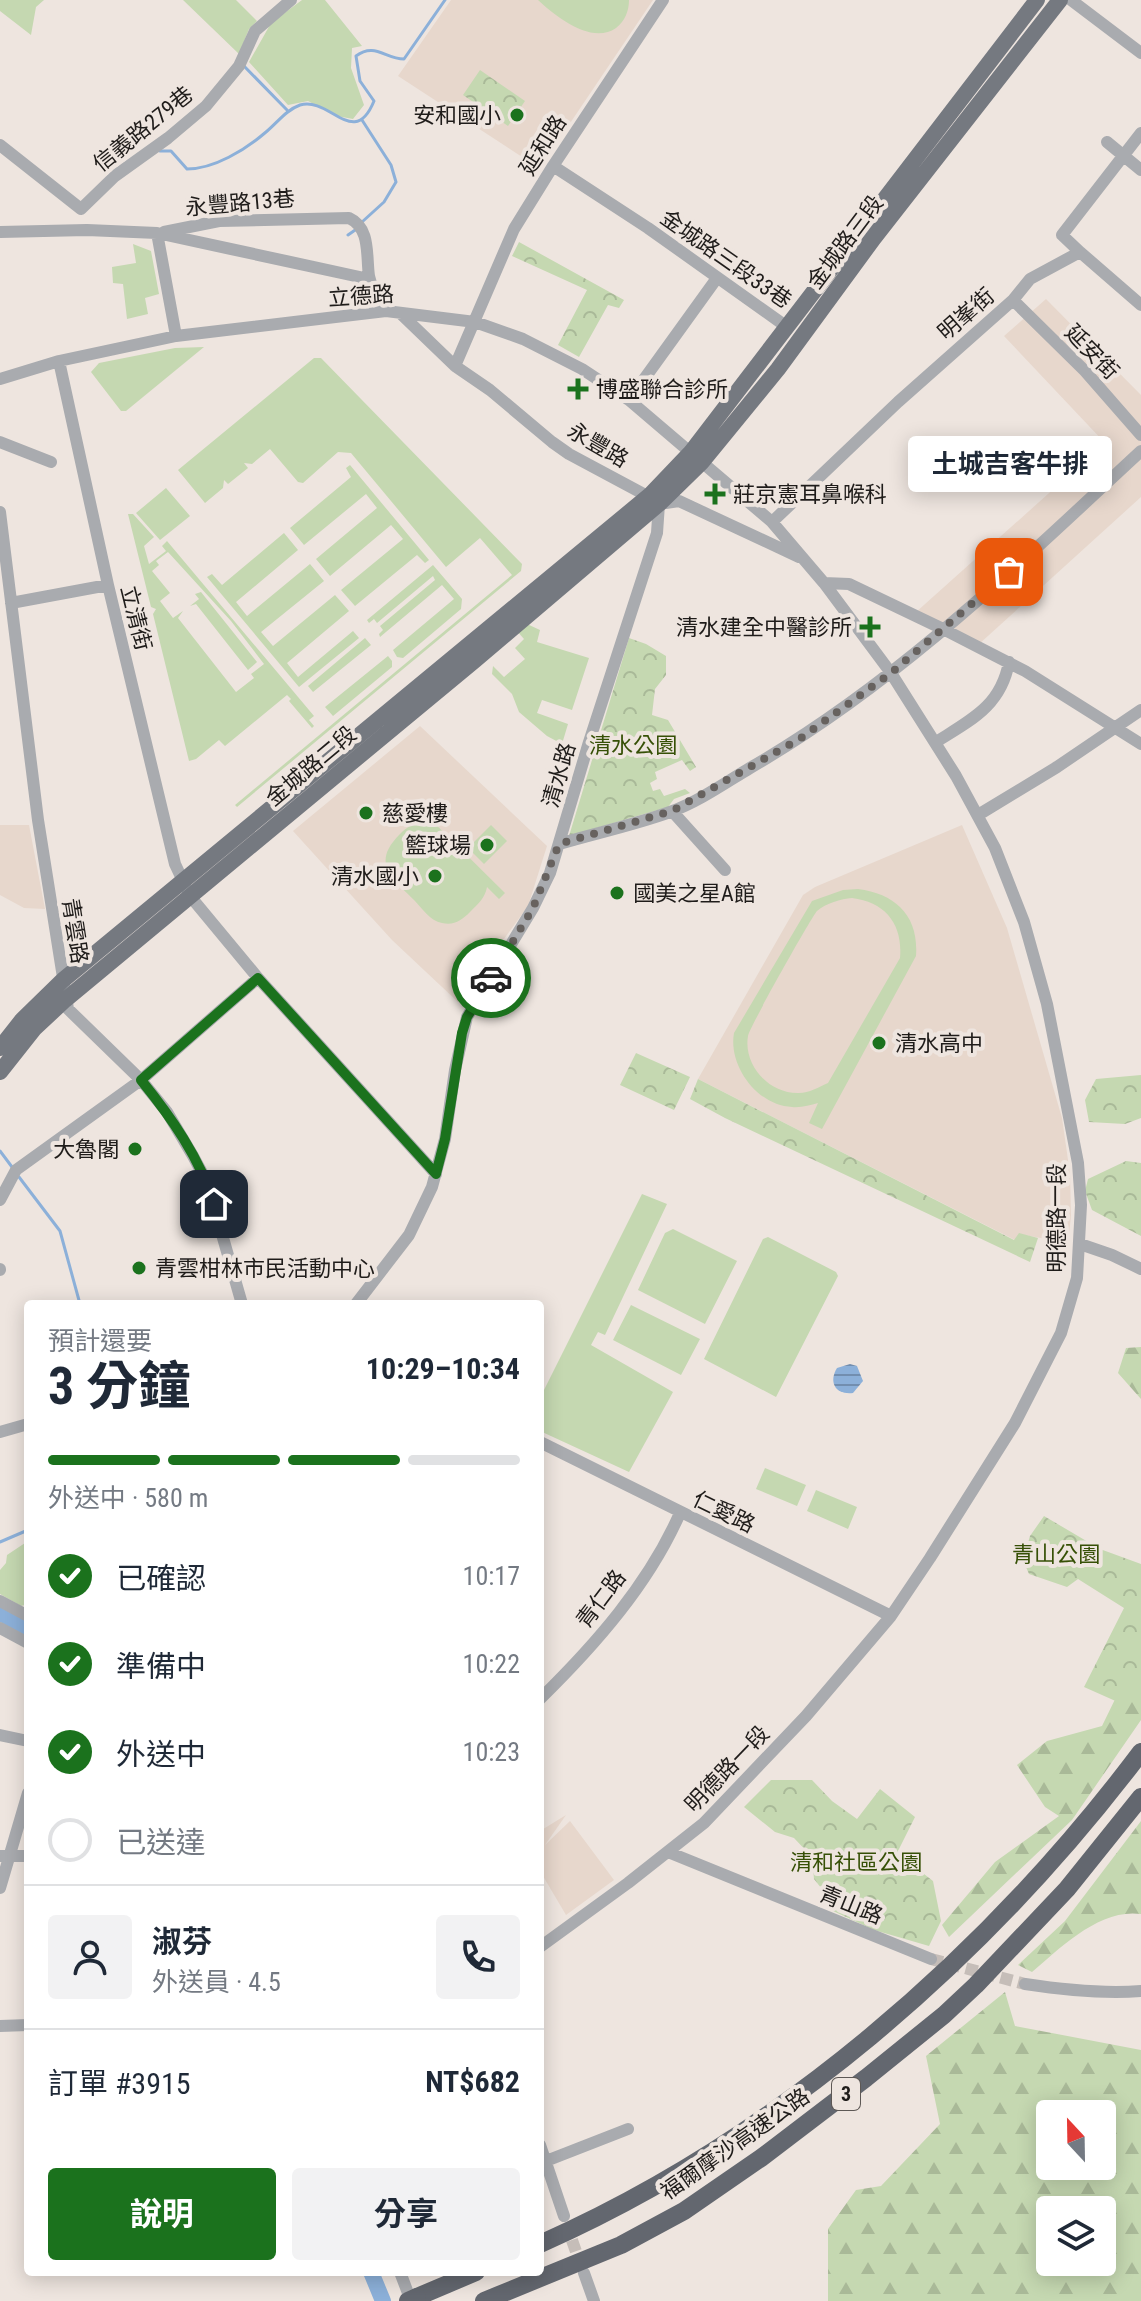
<!DOCTYPE html>
<html lang="zh-TW">
<meta charset="utf-8">
<style>
:root{--surface:#fff;--page:#f2f2f3;--text:#1f2937;--muted:#747a83;--line:#e0e1e3;--accent:#1b721d}
body{margin:0;font-family:"Roboto Condensed","Noto Sans TC",sans-serif;background:var(--page);color:var(--text);height:100vh;display:flex;flex-direction:column;font-size:30px;white-space:nowrap}
*{box-sizing:border-box;margin:0}
p{font-size:26px;color:var(--muted)}
.icon{flex:none;width:44px;height:44px;fill:none;stroke:currentColor;stroke-width:2;stroke-linecap:round;stroke-linejoin:round}
.map{position:relative;flex:1;overflow:hidden}
.panel{position:absolute;left:24px;top:1300px;width:520px;height:976px;display:flex;flex-direction:column;background:var(--surface);border-radius:8px;box-shadow:0 4px 20px #0003}
.panel>*{flex:none}
.needle{width:52px;rotate:338deg}
.controls{position:absolute;left:1036px;top:2100px;display:grid;gap:16px}
.controls a{display:grid;place-items:center;width:80px;height:80px;border-radius:8px;background:var(--surface);box-shadow:0 4px 20px #0003;font-size:40px}
.pin{position:absolute;display:grid;place-items:center;width:68px;height:68px;color:#fff;margin:-34px;border-radius:16px;box-shadow:0 4px 12px #0006}
.courier{position:absolute;display:grid;place-items:center;width:80px;height:80px;margin:-40px;border:6px solid #1b721d;border-radius:50%;background:#fff;color:#222;box-shadow:0 2px 10px #0007}
.bubble{position:absolute;height:56px;border-radius:8px;background:var(--surface);box-shadow:0 4px 20px #0003;font-size:26px;font-weight:700;line-height:56px;text-align:center}
.summary em{font-style:normal;font-weight:700}
.summary div{display:flex;flex-direction:column-reverse}
.summary{display:flex;align-items:center;justify-content:space-between;height:136px;padding:0 24px}
h1{font-size:52px;font-weight:700;line-height:60px}
.bar{display:grid;grid-template-columns:repeat(4,1fr);gap:12px 8px;align-content:center;height:96px;padding:0 24px}
.bar i{height:10px;border-radius:6px;background:var(--line)}
.bar .selected{background:var(--accent)}
.bar p{grid-column:span 4}
.line{display:flex;align-items:center;gap:20px;padding:0 24px;border-top:2px solid var(--line)}
.line div{flex:1}
.round{display:grid;place-items:center;flex:none;width:84px;height:84px;border-radius:8px;background:var(--page)}
ol{padding:0 24px;list-style:none}
li{display:flex;align-items:center;gap:24px;height:88px}
li p{margin-inline-start:auto}
li .icon{padding:8px;border-radius:50%;background:var(--accent);color:#fff;stroke-width:4}
li:last-child{color:var(--muted)}
li i{width:44px;height:44px;border:4px solid var(--line);border-radius:50%}
.action{display:flex;gap:16px;margin-top:auto;padding:16px 24px}
.action a{flex:1;height:92px;border-radius:8px;background:var(--accent);color:#fff;font-size:32px;font-weight:700;line-height:92px;text-align:center}
.action a+a{background:var(--page);color:var(--text)}
.map>svg:first-child{display:block}
</style>
<div class="map">
<svg width="1141" height="2301" viewBox="0 0 1141 2301">
<defs>
<pattern id="forest-firs" width="22" height="20" patternUnits="userSpaceOnUse" patternTransform="scale(2)"><rect width="22" height="20" fill="#c5d8b1"/><path d="M5 1l3.5 6h-7zM16 11l3.5 6h-7z" fill="#a9b998"/></pattern>
<pattern id="park-crowns" width="20" height="18" patternUnits="userSpaceOnUse" patternTransform="scale(2)"><rect width="20" height="18" fill="#c5d8b1"/><path d="M2 6a3 3 0 1 1 6 0M12 15a3 3 0 1 1 6 0" fill="none" stroke="#a9b998"/></pattern>
<pattern id="water-rules" width="6" height="5" patternUnits="userSpaceOnUse" patternTransform="scale(2)"><rect width="6" height="5" fill="#8cb0d9"/><path d="M0 2.5h6" fill="none" stroke="#728eaf"/></pattern>
</defs>
<rect width="100%" height="100%" fill="#eee5df"/>
<path fill="#e7d7cc" d="M451 0H653L550 153 542 170 398 76Z
M1046 299 1141 395V497L978 645 915 613 1105 443 1004 336Z
M420 726 547 846 528 906 458 1002 392 940 293 831Z
M0 825H29L45 909 24 908 0 895Z
M962 825 1007 928 1062 1118 1070 1174 1071 1216 1068 1243 1019 1234 1015 1240 698 1079 803 895 815 887Z
M566 1815 545 1845 570 1821 614 1880 566 1915 540 1871V1831Z"/>
<path fill="#c5d8b1" fill-rule="evenodd" d="M0 0H44L36 7 31 35 0 11Z
M183 0H236L257 21 249 29 239 54Z
M302 0H325L362 46 352 48 351 68 364 105 353 119 337 116 308 101 288 105 249 62 271 23Z
M538 0H629C629 11 625 21 616 28 592 45 556 17 538 0Z
M133 244 151 251 159 294 145 298 148 314 127 319 123 284 113 283 112 267 136 263Z
M204 347 126 411H121L91 372 99 363 175 348Z
M314 358H321L522 564 521 571 237 807 235 805 512 575 480 538 446 567 351 453 338 452 303 483 298 482 270 449 252 464 244 463 248 468 228 484 224 480 223 488 205 503 178 470Z
M350 465 429 560 425 563 417 555 355 606 341 590 403 539 391 525 330 576 316 559 377 508 366 494 304 545 290 528 351 477 346 468Z
M166 488 190 516 160 540 136 513Z
M128 514H133L154 537 144 546 149 564 166 551 162 546 167 541 314 716 309 720 314 726 312 728 289 701 291 699 287 695 225 746 219 740 196 759 189 761 153 614 156 609 151 607ZM168 552 231 621 264 664 251 674 254 678 236 692 178 618 183 611 173 618 160 601 170 593 152 571 159 565 156 561Z
M284 533 298 550 236 602 247 616 310 564 324 581 261 632 273 646 335 595 349 611 287 663 298 677 353 631 359 638 299 687 207 577 212 574 222 585Z
M433 565 462 599 461 609 403 658 397 657 393 650 454 599 442 585 380 637 379 634 383 630 380 626 435 580 433 576 377 623 374 619 369 623 367 620Z
M201 592 257 662 248 670 196 604 190 606 199 599 195 594Z
M527 624 540 630 537 642 589 658 572 710 542 700 537 713 568 724 562 744 547 736 519 712 512 694 492 674 493 666 504 677 525 659 515 648 524 639 517 631Z
M365 638 371 645 313 692 308 686Z
M388 656 392 661V667L333 716 325 707Z
M414 803 505 893 499 899 487 887C485 898 478 904 470 912 462 920 454 926 442 923 430 921 422 908 414 900 391 877 371 863 400 834 407 827 412 824 421 822L408 809Z
M491 825 507 841 484 864 468 848Z
M858 889C896 894 919 916 916 956L822 1129 809 1123 818 1103C810 1105 801 1108 792 1107 758 1106 728 1066 734 1033L812 901 843 890ZM852 898C886 902 903 925 900 958L828 1083C819 1087 809 1093 799 1093 769 1094 743 1065 748 1036 749 1028 811 918 817 911 826 903 841 899 852 898Z
M642 1194 667 1204 605 1335 598 1332 591 1345 673 1392 629 1472 540 1431V1398Z
M673 1229 737 1261 705 1324 638 1290 665 1233Z
M768 1237 836 1272 838 1276 776 1397 704 1359 763 1239Z
M631 1305 700 1339 681 1375 613 1340Z
M765 1468 806 1485 797 1506 756 1489Z
M816 1490 857 1507 848 1529 807 1511Z
M28 1541V1604L21 1606 0 1594V1570L6 1563 7 1555Z"/>
<path fill="url(#forest-firs)" fill-rule="evenodd" d="M1141 1347V1399L1118 1373 1126 1348Z
M1141 1646V1720L1072 1820 949 1937 942 1925 995 1862 1059 1816 1045 1807 1017 1765 1047 1741 1102 1726Z
M1141 1821V1914C1100 1908 1060 1948 1032 1972L1018 1965 1065 1921Z
M1005 1992 1015 2026 1141 2050V2301H828V2229L856 2190 881 2186 940 2124 926 2056ZM1050 2114H1102V2166H1050ZM1050 2210H1102V2262H1050Z"/>
<path fill="url(#park-crowns)" d="M480 70 525 101 508 126 463 95Z
M519 242 624 300 619 308 608 305 579 357 558 345 587 290 512 256Z
M629 638 646 644 666 656V675L655 689 652 715 668 720 696 767 690 771 682 760 655 772 657 779 650 783 653 791 660 789 664 796 685 789 690 793 674 799 668 807 569 836Z
M636 1053 690 1077 674 1110 620 1085Z
M1141 1075V1118L1125 1124 1089 1122 1085 1100 1096 1079Z
M698 1079 1014 1240 1019 1233 1038 1238 1030 1262 725 1118 690 1099Z
M1126 1161 1141 1163V1236L1092 1210 1085 1191 1088 1179Z
M1044 1516 1100 1549 1141 1564V1672L1120 1703 1084 1687 1124 1608 1078 1579 1067 1587 1029 1574 1023 1560 1030 1536Z
M771 1780H812L832 1801 857 1819 880 1789 915 1817 897 1853 933 1881 941 1921 929 1946 874 1930 831 1910 833 1903 814 1879 812 1857 794 1838 775 1832 744 1807Z"/>
<path fill="url(#water-rules)" d="M850 1364 857 1366 863 1381 853 1393C836 1395 828 1383 837 1368Z"/>
<g fill="none" stroke-linecap="round" stroke-linejoin="round">
<path stroke="#8cb0d9" stroke-width="3" d="M243 65 288 111
M362 120 391 165 396 182 384 202 362 222
M160 151H171L187 169C214 169 245 150 266 132 277 123 286 110 300 105 330 96 354 150 374 101L360 81 356 56C375 42 385 59 404 59L445 0
M348 235 358 228
M0 1151 12 1167
M19 1177 60 1231 80 1304
M0 1542 28 1530"/>
<path stroke="#8cb0d9" stroke-width="16" d="M0 1613 28 1628
M371 2272 383 2301"/>
<path stroke="#c5bdb8" stroke-width="12" stroke-dasharray="12 6" stroke-linecap="butt" d="M931 1959 1025 1984
M566 2223 581 2266"/>
<path stroke="#a9abaf" stroke-width="12" d="M1071 0 1141 53
M1107 142 1141 170
M0 145 81 209
M553 166 648 228 787 327
M81 209 115 176 168 138 206 106 239 66 255 31 291 0
M0 232 87 230 157 233 369 279
M164 232 219 221 349 218C371 228 366 256 369 276 371 288 380 301 386 311
M157 233 176 336
M1080 252 1141 305
M1013 300 1085 371 1141 435
M400 313 455 366 490 390 552 442 569 454 653 499
M59 361 108 585 175 864 190 896 258 978 436 1174
M455 366 514 229 553 166 663 0
M0 379 59 361 176 336 386 311 475 322 523 339 582 369 629 400 772 522 824 583 891 673 956 776 995 848 1024 922 1047 1004 1078 1163 1081 1205 1077 1278 1061 1333 1015 1423 930 1558 891 1616 806 1716 704 1823 628 1883 540 1947
M629 400 717 278
M0 442 51 462
M659 504 679 501 799 557
M0 512 38 820 68 1009 141 1080 167 1112 193 1156 207 1182 242 1304
M772 522 898 402 1013 300 1030 279 1080 252 1062 235 1141 133
M824 583 849 584 943 629 1025 671 1141 744
M11 603 108 585
M936 742C971 720 1001 706 1009 662
M672 811 725 870
M978 815 1057 767 1141 710
M559 844C596 833 634 825 670 812 698 802 725 783 750 768 896 684 1018 565 1141 451
M0 1200 16 1170 141 1080 258 978
M1080 1244 1112 1255 1141 1269
M0 1270V1269
M356 1304 409 1235 432 1187 445 1139 455 1070 467 1017 533 908 550 873 589 742 657 533 659 504
M0 1432 28 1424
M540 1442 891 1616
M0 1601 28 1616
M0 1628 28 1643
M540 1699C595 1645 649 1584 680 1513
M0 1735 28 1741
M668 1852 931 1959
M0 1856H28
M0 1888 28 1793
M1025 1984C1064 1990 1101 1994 1141 1991
M0 2026 28 2025
M540 2145 564 2216
M546 2161 628 2129
M400 2272 411 2301
M584 2273 594 2301"/>
<path stroke="#757980" stroke-width="16" d="M0 1048 22 1020 63 980 650 495 691 452 1037 0
M0 1072 34 1029 65 1000 474 661 659 504 702 462 778 369 874 238 1060 0"/>
<path stroke="#63676f" stroke-width="18" d="M540 2244C777 2139 985 1959 1141 1752
M417 2297 476 2272
M484 2301 621 2245 684 2211 761 2158 866 2078 944 2015 976 1985 1067 1889 1141 1797"/>
<path stroke="#63676f" stroke-width="18" d="M408 2301 417 2297"/>
</g>
<g fill="none" stroke-linecap="round" stroke-linejoin="round">
<path stroke="#67625f" stroke-width="8" stroke-dasharray="0 14.4" d="M491 978 533 908 559 844 672 811 801 738 891 673 1009 572"/>
<path stroke="#1b721d" stroke-width="10" d="M214 1204C200 1158 171 1117 141 1080L258 978 436 1174 445 1139 462 1033 467 1017 491 978"/>
</g>
<g fill="#1b721d" stroke="#eee5df" stroke-width="3">
<circle cx="517" cy="115" r="8"/>
<path d="M574 377h8v8h8v8h-8v8h-8v-8h-8v-8h8z"/>
<path d="M711 482h8v8h8v8h-8v8h-8v-8h-8v-8h8z"/>
<path d="M866 615h8v8h8v8h-8v8h-8v-8h-8v-8h8z"/>
<circle cx="366" cy="813" r="8"/>
<circle cx="487" cy="845" r="8"/>
<circle cx="435" cy="876" r="8"/>
<circle cx="617" cy="893" r="8"/>
<circle cx="879" cy="1043" r="8"/>
<circle cx="135" cy="1149" r="8"/>
<circle cx="139" cy="1268" r="8"/>
</g>
<g text-anchor="middle" dominant-baseline="central" stroke-width="8" stroke-linejoin="round" paint-order="stroke">
<rect fill="#eee5df" stroke="#5d5855" stroke-width="2" x="832" y="2078" width="28" height="32" rx="6"/>
<g font-size="20" font-weight="bold" fill="#1f1c1a">
<text x="846" y="2094">3</text>
</g>
<g font-size="22" fill="#1f1c1a" stroke="#eee5df" text-anchor="start">
<text x="501" y="115" text-anchor="end">安和國小</text>
<text x="596" y="389">博盛聯合診所</text>
<text x="733" y="494">莊京憲耳鼻喉科</text>
<text x="852" y="627" text-anchor="end">清水建全中醫診所</text>
<text x="382" y="813">慈愛樓</text>
<text x="471" y="845" text-anchor="end">籃球場</text>
<text x="419" y="876" text-anchor="end">清水國小</text>
<text x="633" y="893">國美之星A館</text>
<text x="895" y="1043">清水高中</text>
<text x="119" y="1149" text-anchor="end">大魯閣</text>
<text x="155" y="1268">青雲柑林市民活動中心</text>
</g>
<g font-size="22" fill="#1f1c1a" stroke="#eee5df">
<text transform="translate(143 129) rotate(-39)">信義路279巷</text>
<text transform="translate(543 145) rotate(-58)">延和路</text>
<text transform="translate(240 203) rotate(-5)">永豐路13巷</text>
<text transform="translate(845 242) rotate(-53)">金城路三段</text>
<text transform="translate(726 259) rotate(35)">金城路三段33巷</text>
<text transform="translate(361 296) rotate(-4)">立德路</text>
<text transform="translate(966 314) rotate(-41)">明峯街</text>
<text transform="translate(1092 352) rotate(46)">延安街</text>
<text transform="translate(598 445) rotate(30)">永豐路</text>
<text transform="translate(136 618) rotate(76)">立清街</text>
<text transform="translate(311 766) rotate(-40)">金城路二段</text>
<text transform="translate(559 775) rotate(-74)">清水路</text>
<text transform="translate(75 931) rotate(81)">青雲路</text>
<text transform="translate(1056 1218) rotate(-90)">明德路一段</text>
<text transform="translate(724 1512) rotate(26)">仁愛路</text>
<text transform="translate(601 1599) rotate(-53)">青仁路</text>
<text transform="translate(727 1769) rotate(-46)">明德路一段</text>
<text transform="translate(851 1905) rotate(22)">青山路</text>
<text transform="translate(735 2144) rotate(-35)">福爾摩沙高速公路</text>
</g>
<g font-size="22" fill="#365006" stroke="#eee5df">
<text x="633" y="745">清水公園</text>
<text x="1056" y="1554">青山公園</text>
<text x="856" y="1862">清和社區公園</text>
</g>
</g>
</svg>
<div class="controls">
<a><svg class="needle" viewBox="-14 -14 28 28"><path d="M0-13l5 13h-10z" fill="#e53935"/><path d="M0 13l5-13h-10z" fill="#747a83"/></svg></a>
<a><svg class="icon" aria-label="layers" viewBox="0 0 24 24"><path d="M12 4l9 5-9 5-9-5zM3 14l9 5 9-5"/></svg></a>
</div>
<div class="pin" style="left:1009px;top:572px;background:#ea580c"><svg class="icon" aria-label="bag" viewBox="0 0 24 24"><path d="M5 8h14l-1 12H6zM9 8a3 3 0 0 1 6 0"/></svg></div>
<div class="pin" style="left:214px;top:1204px;background:#1f2937"><svg class="icon" aria-label="home" viewBox="0 0 24 24"><path d="M3 11l9-7 9 7M6 9v11h12V9"/></svg></div>
<div class="courier" style="left:491px;top:978px"><svg class="icon" aria-label="car" viewBox="0 0 24 24"><path d="M5 17H2v-5l4-1 3-4h7l3 4 3 1v5h-3M9 17h6M6 11h13"/><circle cx="7" cy="17" r="2"/><circle cx="17" cy="17" r="2"/></svg></div>
<div class="bubble" style="left:908px;top:436px;width:204px">土城吉客牛排</div>
<section class="panel">
<div class="summary"><div><h1>3 分鐘</h1><p>預計還要</p></div><em>10:29–10:34</em></div>
<div class="bar"><i class="selected"></i><i class="selected"></i><i class="selected"></i><i></i><p>外送中 · 580 m</p></div>
<ol>
<li><svg class="icon" aria-label="check" viewBox="0 0 24 24"><path d="M5 12l5 5 9-10"/></svg>已確認<p>10:17</p></li>
<li><svg class="icon" aria-label="check" viewBox="0 0 24 24"><path d="M5 12l5 5 9-10"/></svg>準備中<p>10:22</p></li>
<li><svg class="icon" aria-label="check" viewBox="0 0 24 24"><path d="M5 12l5 5 9-10"/></svg>外送中<p>10:23</p></li>
<li><i></i>已送達</li>
</ol>
<div class="line" style="height:144px"><a class="round"><svg class="icon" aria-label="person" viewBox="0 0 24 24"><circle cx="12" cy="8" r="4"/><path d="M4 21q1-7 8-7t8 7"/></svg></a><div><b>淑芬</b><p>外送員 · 4.5</p></div><a class="round"><svg class="icon" aria-label="phone" viewBox="0 0 24 24"><path d="M5 4h4l2 5-3 2q2 4 5 5l2-3 5 2v4C11 20 4 13 5 4z"/></svg></a></div>
<div class="line" style="height:104px"><div>訂單 #3915</div><b>NT$682</b></div>
<div class="action"><a>說明</a><a>分享</a></div>
</section>
</div>
